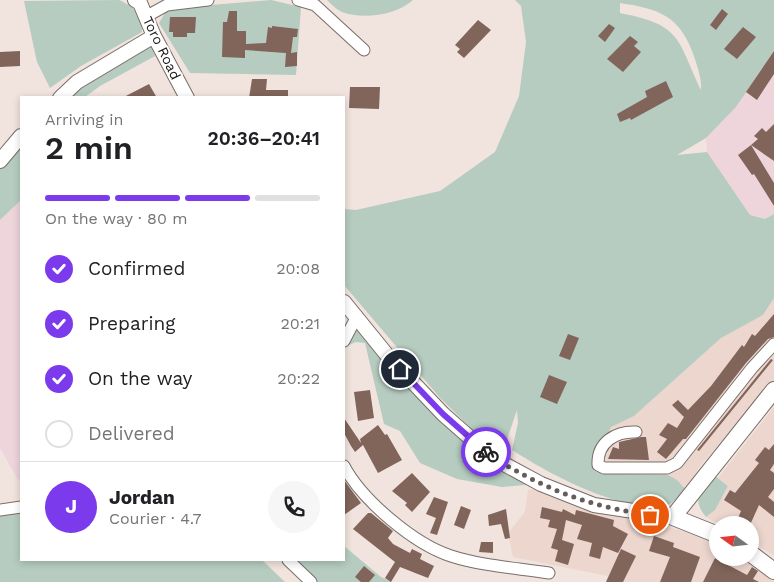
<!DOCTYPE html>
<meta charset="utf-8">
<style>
:root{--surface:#fff;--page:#f6f6f6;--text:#202124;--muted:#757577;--line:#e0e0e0;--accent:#7c3aed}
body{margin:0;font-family:"Work Sans",sans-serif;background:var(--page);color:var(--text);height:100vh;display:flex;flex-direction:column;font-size:19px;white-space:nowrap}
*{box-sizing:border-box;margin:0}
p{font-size:16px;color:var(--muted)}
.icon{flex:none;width:28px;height:28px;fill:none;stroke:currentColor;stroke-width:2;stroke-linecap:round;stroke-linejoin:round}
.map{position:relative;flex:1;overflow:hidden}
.panel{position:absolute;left:20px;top:96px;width:325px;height:465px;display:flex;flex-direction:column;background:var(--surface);border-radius:0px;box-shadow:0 2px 8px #0003}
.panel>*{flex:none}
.needle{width:32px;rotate:285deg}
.controls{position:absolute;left:709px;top:516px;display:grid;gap:10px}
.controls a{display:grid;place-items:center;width:50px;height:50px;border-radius:50%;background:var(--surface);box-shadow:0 2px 8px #0003;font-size:25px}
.pin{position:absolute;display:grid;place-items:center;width:42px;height:42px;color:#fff;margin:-21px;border:2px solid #fff;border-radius:50%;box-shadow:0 1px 5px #0007}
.courier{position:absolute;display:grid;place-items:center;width:50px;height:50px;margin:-25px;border:4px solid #7c3aed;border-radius:50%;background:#fff;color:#222;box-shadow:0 1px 6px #0007}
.headline em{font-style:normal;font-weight:600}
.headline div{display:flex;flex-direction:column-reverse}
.headline{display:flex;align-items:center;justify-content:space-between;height:85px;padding:0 25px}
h1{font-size:32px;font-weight:600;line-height:38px}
.bar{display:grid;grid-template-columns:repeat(4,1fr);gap:8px 5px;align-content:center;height:60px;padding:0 25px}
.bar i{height:6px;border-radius:4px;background:var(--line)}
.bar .selected{background:var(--accent)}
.bar p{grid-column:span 4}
.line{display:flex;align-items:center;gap:12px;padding:0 25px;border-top:1px solid var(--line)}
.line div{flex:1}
.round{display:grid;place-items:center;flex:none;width:52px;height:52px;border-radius:26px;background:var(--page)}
ol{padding:0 25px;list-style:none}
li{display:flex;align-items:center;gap:15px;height:55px}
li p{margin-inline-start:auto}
li .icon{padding:5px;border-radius:50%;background:var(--accent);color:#fff;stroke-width:4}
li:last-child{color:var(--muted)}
li i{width:28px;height:28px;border:2px solid var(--line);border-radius:50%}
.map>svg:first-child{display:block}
</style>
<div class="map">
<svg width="774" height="582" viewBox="0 0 774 582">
<rect width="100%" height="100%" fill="#f1e3dd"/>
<path fill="#ecd6ce" d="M774 298V381L700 466 686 490 668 475 619 474 594 471 595 461 611 427 634 416 721 338 763 315Z
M774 407V555H773L750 541V525H720L706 517 715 510 728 486 718 478Z
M540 488 702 537 717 544 718 558H741L774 582H606L608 576 513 557 508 533 525 512 528 490Z"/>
<path fill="#eed5dc" d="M774 51V214L765 219 750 215 707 152 706 138 736 107Z
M21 200V479L18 480 0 448V220Z"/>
<path fill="#b6ccc0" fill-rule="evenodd" d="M119 0C135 7 142 14 142 32L81 66 50 88 37 62 24 1Z
M271 0 301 7 296 75 190 73 159 23 166 11 175 8Z
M327 0H413C397 15 363 20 342 12 337 10 331 4 327 0Z
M515 0H774V51L736 107 706 138 677 155 707 152 750 215 765 219 774 214V298L763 315 721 338 634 416 611 427 595 461 594 471 619 474 668 475 677 480 686 490C677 498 669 508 657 509 650 509 641 506 634 505 590 495 550 474 512 450L518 423 517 410 501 457 441 399 344 285V209L356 210 440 191 495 152 519 96 526 42 521 6ZM620 3C660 9 680 16 694 56 697 66 702 79 701 90 677 40 683 25 620 13Z
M150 45 155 56 100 86 85 97 66 98Z
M21 142V200L0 220V167Z
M360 320 436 405 535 484 502 487 457 479 420 463 400 431 384 424 365 343 356 342 344 347V330Z
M711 473 728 486 715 510 706 517C691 499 701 491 711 473Z
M21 512V560H262L285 582H0V515Z
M344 546 381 577 392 582H316L287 560H344Z"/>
<path fill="#81655b" d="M722 9 728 14 716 30 710 25Z
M229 11H237V31H246V44L266 43 268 27 272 28V26L298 29 297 37H293L291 53 297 52V66L285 67 286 53 245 50V58L222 57 223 22H227Z
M170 17H196L195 33H187V37H173V32H169Z
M478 20 491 30 464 58 457 52 460 49 455 45Z
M609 24 615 28 605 42 598 36Z
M743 27 756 37 737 59 724 49Z
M630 36 638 42 634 46 641 52 623 72 607 59Z
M20 51V66L0 67V52Z
M774 51V74L757 100 746 92Z
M252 79H267L266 90H288V98H249Z
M666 81 673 97 631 120 630 118 620 122 617 114 647 97 645 91Z
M149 84 157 98H122Z
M350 87H380L379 109 349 108Z
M774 124V161L751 145 758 139 754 136 762 128 766 132Z
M751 145 774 183V206L754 174 752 175 738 155Z
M774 314V337L768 339 746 363 686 439H683L666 459 657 452 667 439 659 435 668 423 677 428 684 417 672 405 678 400 688 410 711 386 742 345 744 347 752 334 755 336Z
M568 334 579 338 570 360 559 356Z
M771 359 773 360 699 451 697 450Z
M549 375 567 382 557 404 540 397Z
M370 390 374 418 358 421 354 392Z
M344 418 361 443 360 439 378 425 385 435 387 434 402 460 378 473 363 445 355 452 351 446 344 433Z
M641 437H646L649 460 608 459 613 447 619 449V442Z
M774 444V464L770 470 774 473V489L768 497 774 502V517L759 505 750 525H735L741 511 724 500 730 490 735 493 759 463 755 460 765 447 769 450Z
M412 473 430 492 412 512 405 505 407 503 392 491Z
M344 480 361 503 344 515Z
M434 497 448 502 437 535 430 533 436 518 426 514Z
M461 506 471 510 464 529 454 525Z
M542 507 562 512 563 509 575 515 576 510 614 520 613 526 628 534 618 553 603 547 600 559 589 556 592 543 577 539 582 525 566 520 562 540 574 544 568 565 555 561 558 550 551 548 557 529 548 527 550 520 540 518Z
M506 509 510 538 505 539 501 524 489 526 488 515Z
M368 513H371L393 531 388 538 393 544 410 553 412 549 422 554 420 559 434 566 428 578 400 567 391 582 385 578 395 562 353 529Z
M654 536 674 543 673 547 700 557 691 582H660L670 557 649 551Z
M481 542H493V553L479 552Z
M621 549 636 556 623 582H606Z
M715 558 747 575 752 567 758 571 753 579 759 582H703Z
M364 566 375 575 369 582H361L355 577Z"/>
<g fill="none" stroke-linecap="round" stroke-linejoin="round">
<g stroke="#796d68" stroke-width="13">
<path id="minor" d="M298 0 315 5 364 50
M147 16 167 5 208 0
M344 341 357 316
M636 432C616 431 597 442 598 465L604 468H667L677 463 752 368 774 344
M344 466C362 500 414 544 451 556 482 566 517 568 549 573
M0 510 21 507
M288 560 311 582"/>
</g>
<g stroke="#796d68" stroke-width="16">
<path id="major" d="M135 0 140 3 154 36 187 98
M60 98 77 82 154 36
M0 161 21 136
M344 302 387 355 443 414 493 458 541 484 594 505 673 517"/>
</g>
<g stroke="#796d68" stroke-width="18">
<path id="highway" d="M718 535 673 517 774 390
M750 553 774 571"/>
</g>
<use href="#minor" stroke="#fff" stroke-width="11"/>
<use href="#major" stroke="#fff" stroke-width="14"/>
<use href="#highway" stroke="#fff" stroke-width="16"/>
</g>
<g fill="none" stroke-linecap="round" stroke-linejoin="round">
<path stroke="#655d5a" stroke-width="5" stroke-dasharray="0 9" d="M486 452C497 462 510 467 522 474 565 497 602 508 650 515"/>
<path stroke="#7c3aed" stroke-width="6" d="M400 369 443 414 486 452"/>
</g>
<g text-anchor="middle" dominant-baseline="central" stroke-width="4" stroke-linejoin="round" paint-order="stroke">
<g font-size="14" fill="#1a1514" stroke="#fff">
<text transform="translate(162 48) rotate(64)">Toro Road</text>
</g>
</g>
</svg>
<div class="controls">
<a><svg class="needle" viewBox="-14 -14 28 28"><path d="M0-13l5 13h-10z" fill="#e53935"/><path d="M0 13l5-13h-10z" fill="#757577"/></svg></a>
</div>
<div class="pin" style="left:650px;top:515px;background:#ea580c"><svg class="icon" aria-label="bag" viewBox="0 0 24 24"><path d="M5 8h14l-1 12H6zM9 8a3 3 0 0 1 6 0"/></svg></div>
<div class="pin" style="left:400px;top:369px;background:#1f2937"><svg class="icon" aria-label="home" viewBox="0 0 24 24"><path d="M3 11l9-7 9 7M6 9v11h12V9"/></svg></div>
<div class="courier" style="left:486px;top:452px"><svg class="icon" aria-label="bike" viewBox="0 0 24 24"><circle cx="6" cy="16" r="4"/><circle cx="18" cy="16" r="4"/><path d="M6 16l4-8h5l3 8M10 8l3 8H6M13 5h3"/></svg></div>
<section class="panel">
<div class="headline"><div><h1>2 min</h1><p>Arriving in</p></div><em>20:36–20:41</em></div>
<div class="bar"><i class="selected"></i><i class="selected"></i><i class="selected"></i><i></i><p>On the way · 80 m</p></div>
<ol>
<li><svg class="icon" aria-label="check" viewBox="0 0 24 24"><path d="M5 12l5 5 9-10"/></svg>Confirmed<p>20:08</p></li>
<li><svg class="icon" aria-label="check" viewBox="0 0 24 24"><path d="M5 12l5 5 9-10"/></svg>Preparing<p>20:21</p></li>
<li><svg class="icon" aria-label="check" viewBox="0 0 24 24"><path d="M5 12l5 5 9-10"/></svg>On the way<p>20:22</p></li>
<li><i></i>Delivered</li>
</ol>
<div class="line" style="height:90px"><b class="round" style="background:var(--accent);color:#fff">J</b><div><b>Jordan</b><p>Courier · 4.7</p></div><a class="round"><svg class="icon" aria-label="phone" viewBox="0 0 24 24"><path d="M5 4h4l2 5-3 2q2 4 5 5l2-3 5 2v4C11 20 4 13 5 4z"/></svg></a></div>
</section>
</div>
